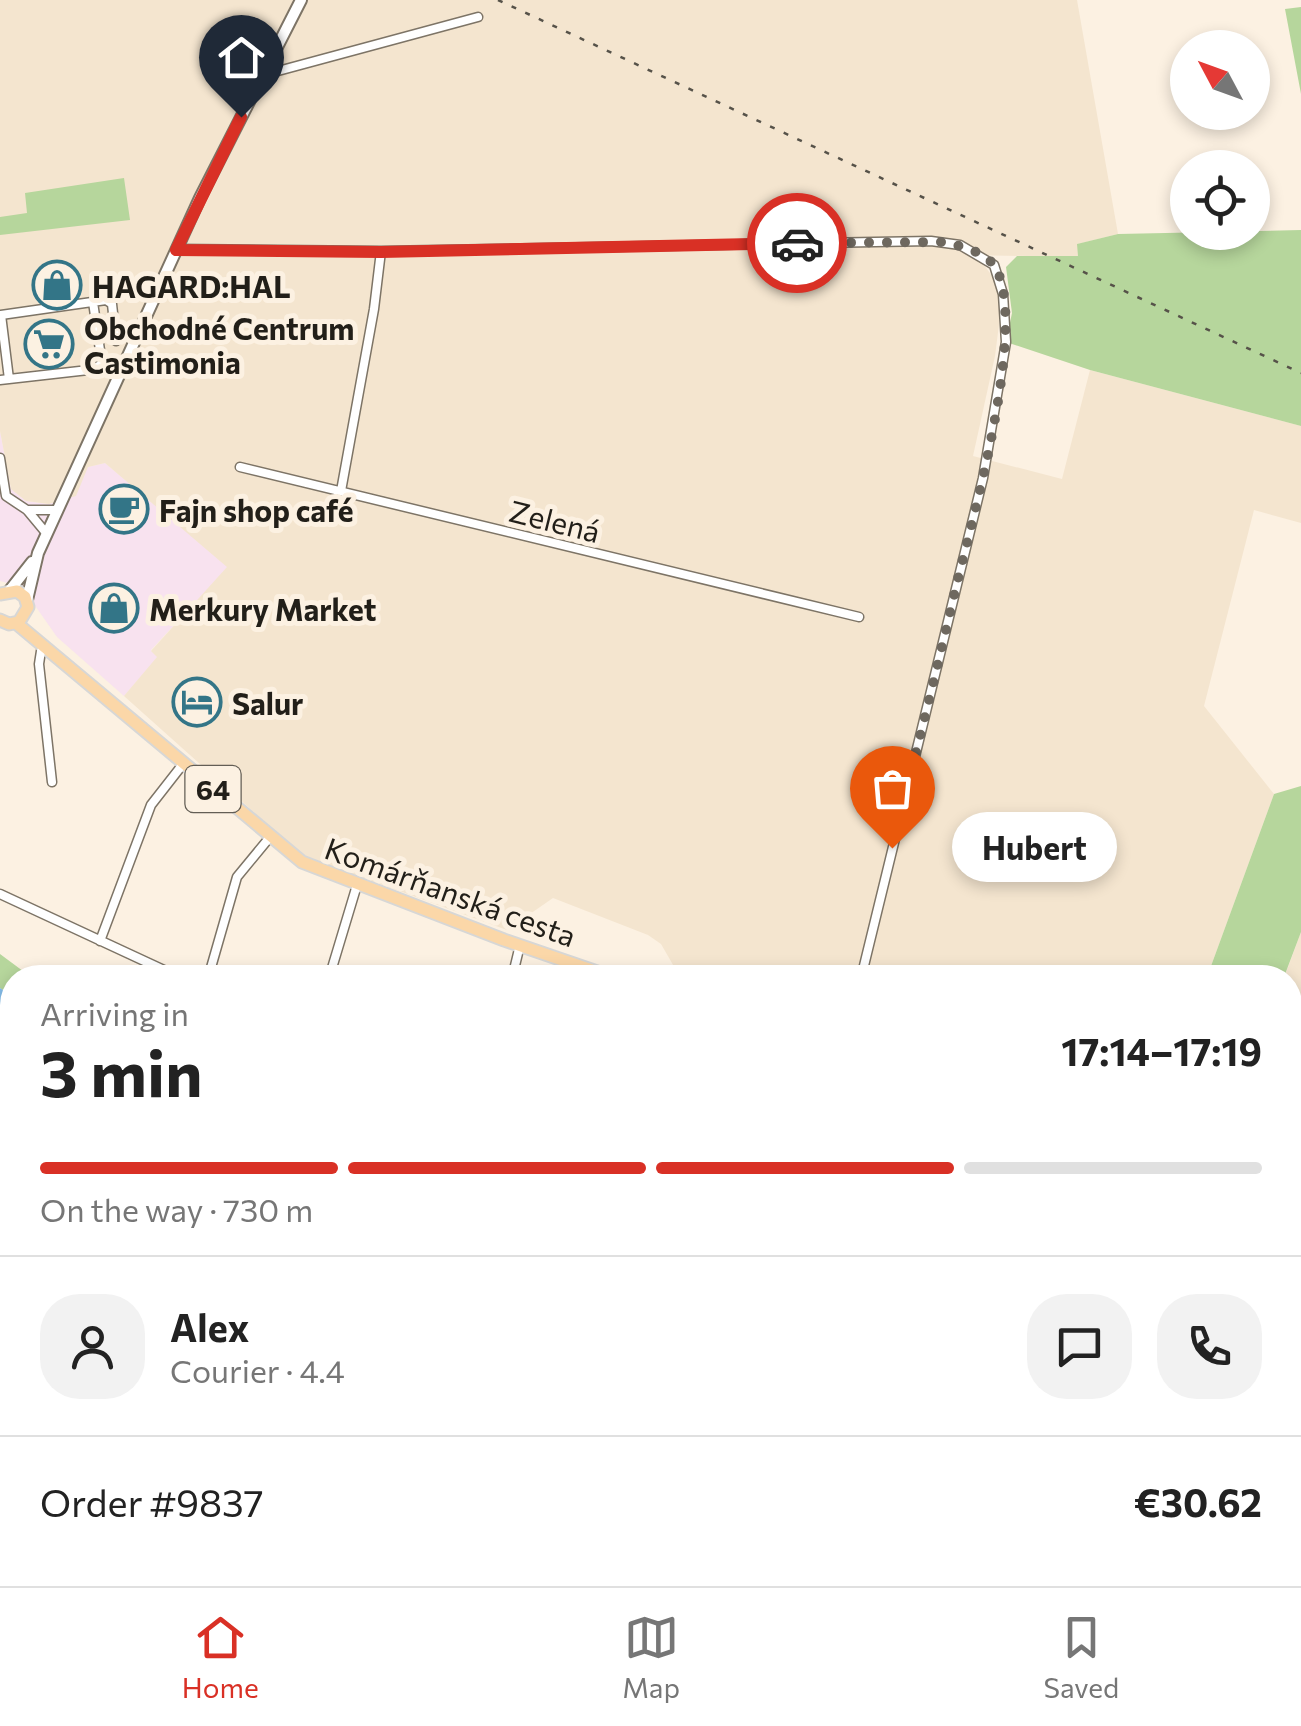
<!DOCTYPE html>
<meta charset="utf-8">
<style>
:root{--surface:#fff;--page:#f2f2f2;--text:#222;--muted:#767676;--line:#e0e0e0;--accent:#d93025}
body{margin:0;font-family:Commissioner,sans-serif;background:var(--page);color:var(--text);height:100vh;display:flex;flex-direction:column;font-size:38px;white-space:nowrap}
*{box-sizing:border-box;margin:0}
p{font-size:32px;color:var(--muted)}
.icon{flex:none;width:55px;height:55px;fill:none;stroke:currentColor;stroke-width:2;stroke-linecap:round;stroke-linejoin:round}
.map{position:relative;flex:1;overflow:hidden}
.panel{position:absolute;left:0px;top:965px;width:1302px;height:622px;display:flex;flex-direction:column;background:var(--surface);border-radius:40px 40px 0 0;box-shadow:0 5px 15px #0003}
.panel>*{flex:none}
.needle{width:65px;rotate:311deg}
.fabs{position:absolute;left:1170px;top:30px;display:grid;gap:20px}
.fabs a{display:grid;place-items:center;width:100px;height:100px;border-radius:50%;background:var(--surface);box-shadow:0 5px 15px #0003;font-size:50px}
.pin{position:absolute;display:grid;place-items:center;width:85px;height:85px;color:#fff;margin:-102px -42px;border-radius:50% 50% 50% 0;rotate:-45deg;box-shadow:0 0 10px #0007}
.pin .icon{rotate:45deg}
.courier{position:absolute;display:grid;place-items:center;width:100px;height:100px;margin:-50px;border:8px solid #d93025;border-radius:50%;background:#fff;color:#222;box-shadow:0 2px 12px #0007}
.bubble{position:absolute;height:70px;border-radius:35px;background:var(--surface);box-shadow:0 5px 15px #0003;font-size:32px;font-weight:700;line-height:70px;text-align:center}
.summary em{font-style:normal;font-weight:700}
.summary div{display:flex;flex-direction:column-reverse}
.summary{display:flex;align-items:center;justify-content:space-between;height:170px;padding:0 40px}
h1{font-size:65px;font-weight:700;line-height:75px}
.bar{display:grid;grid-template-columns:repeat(4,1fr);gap:15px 10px;align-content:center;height:120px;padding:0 40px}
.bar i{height:12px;border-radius:8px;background:var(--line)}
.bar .selected{background:var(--accent)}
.bar p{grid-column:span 4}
.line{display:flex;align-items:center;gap:25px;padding:0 40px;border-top:2px solid var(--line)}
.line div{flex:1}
.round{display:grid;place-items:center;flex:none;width:105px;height:105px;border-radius:40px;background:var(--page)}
.dock{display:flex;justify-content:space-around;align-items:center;height:140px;border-top:2px solid var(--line);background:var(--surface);font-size:28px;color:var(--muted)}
.dock a{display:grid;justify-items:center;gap:5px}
.dock .selected{color:var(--accent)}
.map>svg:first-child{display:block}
</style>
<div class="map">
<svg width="1301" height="1586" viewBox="0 0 1301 1586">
<rect width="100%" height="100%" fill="#fcf1e2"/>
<path fill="#f8e2ef" d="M0 431 11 489 26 501 49 504 88 467 105 463 228 567 151 650 158 657 124 696 57 637 22 587 0 581Z"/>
<path fill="#f4e5cf" d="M0 0H1077L1118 234 1078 244 1079 257 968 255 984 265 998 284 1001 309 995 356 973 456 1062 479 1090 370 1301 426V523L1254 510 1204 706 1274 794 1207 977H680L661 944 648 935 553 898 507 930 311 859 295 849 124 696 157 657 151 651 227 567 105 463 88 467 76 496 49 504 26 501 11 489 0 431Z
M1301 932V1213L1290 1209V978H1284Z"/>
<path fill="#b6d69c" d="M1301 7V94L1285 9Z
M124 178 130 220 0 235V217L27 213 25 193Z
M1301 230V426L1090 370 1006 342 1012 313 1006 267 1017 256H1078L1077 244 1118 234Z
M1301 786V932L1284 977H1207L1274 794Z
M0 954 31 977 12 978V996L0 988Z
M89 1575H152L153 1586H82Z
M174 1575H346L345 1586H177Z"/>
<path fill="#86bfec" d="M0 988 12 996V1030L0 1023Z"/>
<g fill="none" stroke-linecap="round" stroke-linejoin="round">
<g stroke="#7d7466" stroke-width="11">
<path id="street" d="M265 70 278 71 478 17
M176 249 381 251 931 241 960 245 994 265 1003 294 1006 342 983 478 861 978
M93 302 102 364 95 368
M9 379 1 315 106 300 112 304 116 341
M0 380 106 368
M0 458 6 496 27 510 47 534
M240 467 859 617
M341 491 374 309 381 251
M27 510H58
M45 646 41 651 39 664 52 782
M0 894 181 978
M100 941 151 805 183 764
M208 978 237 877 270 837
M329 978 357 885
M512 978 520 945
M0 1417 12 1448
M58 1575 60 1586
M352 1586V1575"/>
</g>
<g stroke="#7d7466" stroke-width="14">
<path id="secondary" d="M10 590 32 562
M27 600 38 553 200 198 301 0
M737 1586 739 1575"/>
</g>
<g stroke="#d7d7d6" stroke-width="15">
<path id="primary" d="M0 594 17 591 25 597 28 607 19 622 9 624 0 620
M16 623 302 862 504 940 615 978
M1290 1221 1301 1225"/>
</g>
<use href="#street" stroke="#fff" stroke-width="8"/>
<use href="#secondary" stroke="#fff" stroke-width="10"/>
<use href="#primary" stroke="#fbd7a8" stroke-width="11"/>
<path stroke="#565249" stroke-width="2.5" stroke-dasharray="5 10" stroke-linecap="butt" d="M498 0 1301 373"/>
</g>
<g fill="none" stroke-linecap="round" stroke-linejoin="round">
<path stroke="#6e685f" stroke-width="10" stroke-dasharray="0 18" d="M797 243 945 242C962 247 988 252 997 270 1026 333 973 516 956 587 936 674 914 761 892 848"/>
<path stroke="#d93025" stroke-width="12" d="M241 117 176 250 381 252 797 243"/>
</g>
<defs>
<g id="shop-ring" transform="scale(2.5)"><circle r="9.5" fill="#fcf1e2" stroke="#337587" stroke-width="1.5"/><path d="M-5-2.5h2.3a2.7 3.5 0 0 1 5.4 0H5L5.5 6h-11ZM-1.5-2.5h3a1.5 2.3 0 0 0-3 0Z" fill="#337587"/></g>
<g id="supermarket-ring" transform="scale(2.5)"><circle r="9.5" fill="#fcf1e2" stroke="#337587" stroke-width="1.5"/><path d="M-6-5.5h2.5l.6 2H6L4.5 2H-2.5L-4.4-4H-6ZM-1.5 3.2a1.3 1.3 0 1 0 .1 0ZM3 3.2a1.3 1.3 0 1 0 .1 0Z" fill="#337587"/></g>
<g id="cafe-ring" transform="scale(2.5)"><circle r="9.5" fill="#fcf1e2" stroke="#337587" stroke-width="1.5"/><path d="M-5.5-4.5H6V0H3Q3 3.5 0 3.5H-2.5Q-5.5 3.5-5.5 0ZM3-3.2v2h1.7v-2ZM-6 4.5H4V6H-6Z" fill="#337587"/></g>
<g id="hotel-ring" transform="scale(2.5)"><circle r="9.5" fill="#fcf1e2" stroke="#337587" stroke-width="1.5"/><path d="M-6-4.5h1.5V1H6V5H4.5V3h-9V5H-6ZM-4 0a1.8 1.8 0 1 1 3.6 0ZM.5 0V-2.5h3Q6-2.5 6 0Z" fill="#337587"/></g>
</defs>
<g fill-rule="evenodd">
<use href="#shop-ring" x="57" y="285"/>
<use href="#supermarket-ring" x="49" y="344"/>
<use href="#cafe-ring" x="124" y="509"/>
<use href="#shop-ring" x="114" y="608"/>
<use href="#hotel-ring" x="197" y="702"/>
</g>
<g text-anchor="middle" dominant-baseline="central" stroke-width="10" stroke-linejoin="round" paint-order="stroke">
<rect fill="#fcf1e2" stroke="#635e55" stroke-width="2.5" x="185.5" y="766" width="55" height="46" rx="8"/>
<g font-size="28" font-weight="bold" fill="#221f19">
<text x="213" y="789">64</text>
</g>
<g font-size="30" font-weight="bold" fill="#221f19" stroke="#fcf1e2" text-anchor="start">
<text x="92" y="285">HAGARD:HAL</text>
<text x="84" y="327">Obchodné Centrum<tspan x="84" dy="34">Castimonia</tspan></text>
<text x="159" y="509">Fajn shop café</text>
<text x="149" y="608">Merkury Market</text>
<text x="232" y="702">Salur</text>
</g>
<g font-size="30" fill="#221f19" stroke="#fcf1e2">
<text transform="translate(555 520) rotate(14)">Zelená</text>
<text transform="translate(451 891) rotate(20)">Komárňanská cesta</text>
</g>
</g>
</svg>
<div class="fabs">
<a><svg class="needle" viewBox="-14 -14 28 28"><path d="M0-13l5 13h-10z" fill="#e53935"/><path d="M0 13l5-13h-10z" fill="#767676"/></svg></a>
<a><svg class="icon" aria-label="locate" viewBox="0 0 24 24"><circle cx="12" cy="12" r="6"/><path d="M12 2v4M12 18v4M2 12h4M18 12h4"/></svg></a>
</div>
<div class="pin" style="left:892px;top:848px;background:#ea580c"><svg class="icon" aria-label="bag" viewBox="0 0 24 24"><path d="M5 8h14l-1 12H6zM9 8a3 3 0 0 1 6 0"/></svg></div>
<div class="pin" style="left:241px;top:117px;background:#1f2937"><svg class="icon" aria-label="home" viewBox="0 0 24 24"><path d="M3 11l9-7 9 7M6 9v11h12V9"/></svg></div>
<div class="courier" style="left:797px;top:243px"><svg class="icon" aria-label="car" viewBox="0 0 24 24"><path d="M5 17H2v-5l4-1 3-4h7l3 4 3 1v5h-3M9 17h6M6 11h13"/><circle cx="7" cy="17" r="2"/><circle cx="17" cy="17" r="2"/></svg></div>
<div class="bubble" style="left:952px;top:812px;width:165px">Hubert</div>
<section class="panel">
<div class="summary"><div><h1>3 min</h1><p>Arriving in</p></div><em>17:14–17:19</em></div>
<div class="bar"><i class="selected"></i><i class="selected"></i><i class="selected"></i><i></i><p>On the way · 730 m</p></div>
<div class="line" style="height:180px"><a class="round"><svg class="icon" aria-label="person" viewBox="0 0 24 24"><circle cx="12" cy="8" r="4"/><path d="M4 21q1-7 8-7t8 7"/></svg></a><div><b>Alex</b><p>Courier · 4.4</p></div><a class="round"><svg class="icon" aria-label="chat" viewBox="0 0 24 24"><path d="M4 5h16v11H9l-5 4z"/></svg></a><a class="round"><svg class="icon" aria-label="phone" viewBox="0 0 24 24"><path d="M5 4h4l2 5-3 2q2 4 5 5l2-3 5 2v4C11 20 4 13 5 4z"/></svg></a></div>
<div class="line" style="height:130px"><div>Order #9837</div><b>€30.62</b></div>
</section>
</div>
<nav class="dock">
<a class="selected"><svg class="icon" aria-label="home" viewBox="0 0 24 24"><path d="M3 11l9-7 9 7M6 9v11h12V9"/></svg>Home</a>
<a><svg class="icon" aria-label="map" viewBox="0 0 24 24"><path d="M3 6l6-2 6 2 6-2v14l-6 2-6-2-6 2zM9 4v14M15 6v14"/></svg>Map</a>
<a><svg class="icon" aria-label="saved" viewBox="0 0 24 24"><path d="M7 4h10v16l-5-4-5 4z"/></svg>Saved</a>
</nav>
